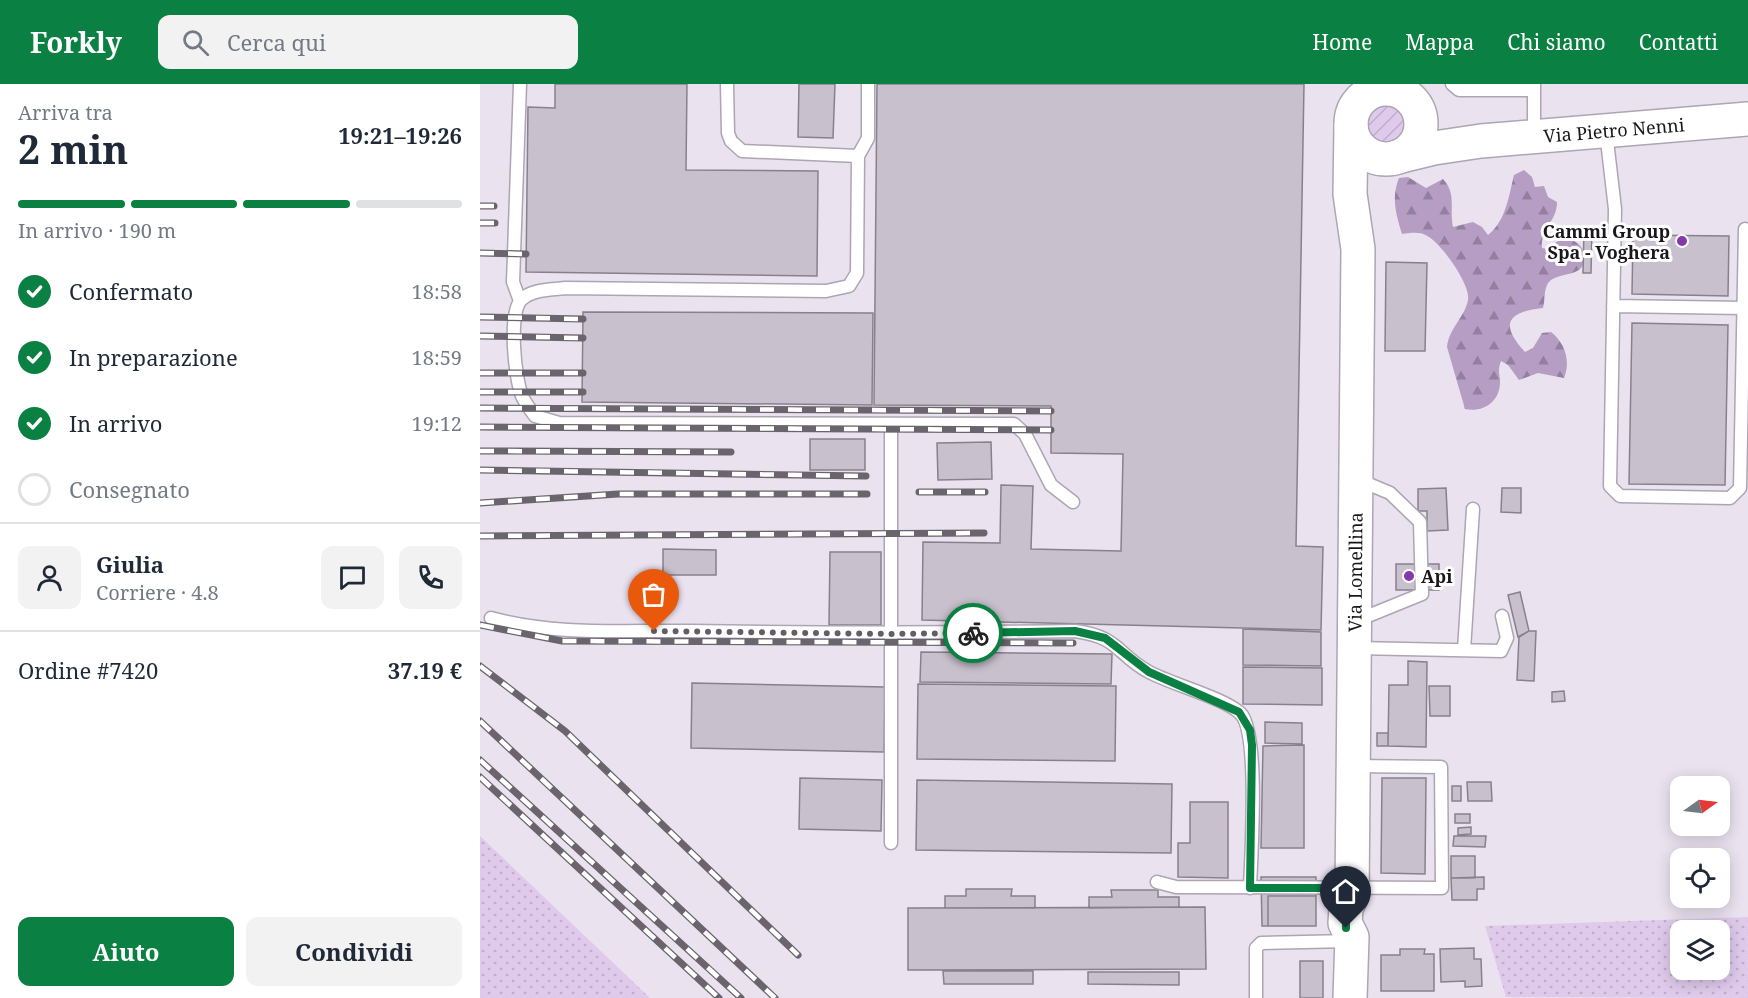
<!DOCTYPE html>
<html lang="it">
<meta charset="utf-8">
<style>
:root{--surface:#fff;--page:#f2f2f3;--text:#1f2937;--muted:#747a83;--line:#e0e1e3;--accent:#0b8043}
body{margin:0;font-family:"Noto Serif",serif;background:var(--page);color:var(--text);height:100vh;display:flex;flex-direction:column;font-size:22px;white-space:nowrap}
*{box-sizing:border-box;margin:0}
p{font-size:20px;color:var(--muted)}
.icon{flex:none;width:33px;height:33px;fill:none;stroke:currentColor;stroke-width:2;stroke-linecap:round;stroke-linejoin:round}
.map{position:relative;flex:1;overflow:hidden}
.drawer{display:flex;flex-direction:column;background:var(--surface);width:480px}
.drawer>*{flex:none}
.needle{width:39px;rotate:76deg}
.controls{position:absolute;left:1190px;top:692px;display:grid;gap:12px}
.controls a{display:grid;place-items:center;width:60px;height:60px;border-radius:12px;background:var(--surface);box-shadow:0 3px 15px #0003;font-size:30px}
.pin{position:absolute;display:grid;place-items:center;width:51px;height:51px;color:#fff;margin:-62px -26px;border-radius:50% 50% 50% 0;rotate:-45deg;box-shadow:0 0 6px #0007}
.pin .icon{rotate:45deg}
.courier{position:absolute;display:grid;place-items:center;width:60px;height:60px;margin:-30px;border:4px solid #0b8043;border-radius:50%;background:#fff;color:#222;box-shadow:0 2px 8px #0007}
.headline em{font-style:normal;font-weight:700}
.headline div{display:flex;flex-direction:column-reverse}
.headline{display:flex;align-items:center;justify-content:space-between;height:102px;padding:0 18px}
h1{font-size:39px;font-weight:700;line-height:45px}
.bar{display:grid;grid-template-columns:repeat(4,1fr);gap:9px 6px;align-content:center;height:72px;padding:0 18px}
.bar i{height:8px;border-radius:4px;background:var(--line)}
.bar .current{background:var(--accent)}
.bar p{grid-column:span 4}
.line{display:flex;align-items:center;gap:15px;padding:0 18px;border-top:2px solid var(--line)}
.line div{flex:1}
.round{display:grid;place-items:center;flex:none;width:63px;height:63px;border-radius:12px;background:var(--page)}
ol{padding:0 18px;list-style:none}
li{display:flex;align-items:center;gap:18px;height:66px}
li p{margin-inline-start:auto}
li .icon{padding:6px;border-radius:50%;background:var(--accent);color:#fff;stroke-width:4}
li:last-child{color:var(--muted)}
li i{width:33px;height:33px;border:3px solid var(--line);border-radius:50%}
.button{display:flex;gap:12px;margin-top:auto;padding:12px 18px}
.button a{flex:1;height:69px;border-radius:12px;background:var(--accent);color:#fff;font-size:24px;font-weight:700;line-height:69px;text-align:center}
.button a+a{background:var(--page);color:var(--text)}
header{display:flex;align-items:center;gap:36px;box-sizing:border-box;height:84px;padding:0 30px;background:var(--accent);color:#fff}
header strong{font-size:28px}
nav{display:flex;gap:33px;margin-inline-start:auto;font-size:21px}
.search{width:420px;height:54px;background:var(--page);display:flex;align-items:center;gap:15px;box-sizing:border-box;padding:0 21px;border-radius:12px;color:var(--muted);font-size:22px}
main{display:flex;flex:1;min-height:0}
.map>svg:first-child{display:block}
</style>
<header>
<strong>Forkly</strong>
<div class="search"><svg class="icon" aria-label="search" viewBox="0 0 24 24"><circle cx="10" cy="10" r="6"/><path d="M15 15l6 6"/></svg>Cerca qui</div>
<nav><a>Home</a><a>Mappa</a><a>Chi siamo</a><a>Contatti</a></nav>
</header>
<main>
<section class="drawer">
<div class="headline"><div><h1>2 min</h1><p>Arriva tra</p></div><em>19:21–19:26</em></div>
<div class="bar"><i class="current"></i><i class="current"></i><i class="current"></i><i></i><p>In arrivo · 190 m</p></div>
<ol>
<li><svg class="icon" aria-label="check" viewBox="0 0 24 24"><path d="M5 12l5 5 9-10"/></svg>Confermato<p>18:58</p></li>
<li><svg class="icon" aria-label="check" viewBox="0 0 24 24"><path d="M5 12l5 5 9-10"/></svg>In preparazione<p>18:59</p></li>
<li><svg class="icon" aria-label="check" viewBox="0 0 24 24"><path d="M5 12l5 5 9-10"/></svg>In arrivo<p>19:12</p></li>
<li><i></i>Consegnato</li>
</ol>
<div class="line" style="height:108px"><a class="round"><svg class="icon" aria-label="person" viewBox="0 0 24 24"><circle cx="12" cy="8" r="4"/><path d="M4 21q1-7 8-7t8 7"/></svg></a><div><b>Giulia</b><p>Corriere · 4.8</p></div><a class="round"><svg class="icon" aria-label="chat" viewBox="0 0 24 24"><path d="M4 5h16v11H9l-5 4z"/></svg></a><a class="round"><svg class="icon" aria-label="phone" viewBox="0 0 24 24"><path d="M5 4h4l2 5-3 2q2 4 5 5l2-3 5 2v4C11 20 4 13 5 4z"/></svg></a></div>
<div class="line" style="height:78px"><div>Ordine #7420</div><b>37.19 €</b></div>
<div class="button"><a>Aiuto</a><a>Condividi</a></div>
</section>
<div class="map">
<svg width="1268" height="914" viewBox="0 0 1268 914">
<defs>
<pattern id="grass-dots" width="8" height="8" patternUnits="userSpaceOnUse" patternTransform="scale(1.5)"><rect width="8" height="8" fill="#dfcaec"/><path d="M2 2h.1M6 6h.1" fill="none" stroke="#bfadca" stroke-width="1.8" stroke-linecap="round"/></pattern>
<pattern id="forest-firs" width="22" height="20" patternUnits="userSpaceOnUse" patternTransform="scale(1.5)"><rect width="22" height="20" fill="#b69dc4"/><path d="M5 1l3.5 6h-7zM16 11l3.5 6h-7z" fill="#937f9e"/></pattern>
<pattern id="garden-furrows" width="10" height="10" patternUnits="userSpaceOnUse" patternTransform="scale(1.5)"><rect width="10" height="10" fill="#dfcaec"/><path d="M-1 1l2-2M0 10L10 0M9 11l2-2" fill="none" stroke="#bfadca"/></pattern>
</defs>
<rect width="100%" height="100%" fill="#ebe2f0"/>
<path fill="url(#grass-dots)" fill-rule="evenodd" d="M0 752 170 914H0Z
M1268 833V914L1026 913 1005 842ZM1200 846H1239V885H1200Z"/>
<path fill="url(#forest-firs)" d="M1044 86 1052 93 1055 103 1064 102 1068 113 1077 118C1077 138 1060 144 1062 164L1071 166 1076 158 1084 154C1089 155 1092 155 1097 159 1101 162 1103 165 1104 171 1107 197 1075 185 1067 201 1064 207 1065 217 1063 224 1026 228 1020 241 1045 268L1053 264 1062 249 1071 248C1085 259 1091 277 1084 294L1058 289 1039 296 1028 281 1021 277C1018 285 1019 288 1020 296 1021 317 1004 329 985 325L967 263C969 244 985 233 988 216 991 201 962 161 949 153 941 147 931 149 922 150 916 131 911 113 919 94L928 93 946 104 963 95C977 110 969 125 973 143L993 138 1002 143 1008 151C1026 137 1029 111 1034 91Z"/>
<path fill="url(#garden-furrows)" d="M886 40a19 19 0 1 1 38 0a19 19 0 1 1-38 0Z"/>
<path fill="#c8c0cd" stroke="#88808d" stroke-width="1.5" d="M75 0H207L206 86 338 87 337 192 46 188 48 23 75 24Z
M319 0H355L353 54 318 53Z
M397 0H824L816 462 843 463 841 546 442 536 443 458 520 459 521 401 553 402 551 465 641 467 643 370 571 369V322L394 321Z
M1104 145H1112L1111 189H1103Z
M1153 151 1249 152 1248 212 1152 210Z
M906 178 947 179 945 267H905Z
M103 228 393 229 392 321 102 318Z
M1152 239 1248 241 1245 401 1149 400Z
M330 355H385V386H330Z
M511 358 512 395 458 396 457 359Z
M966 404 968 446 947 447V427H938V405Z
M1022 404H1041V429L1021 428Z
M183 465 236 466V491H183Z
M350 468H401V541H349Z
M916 480H959V506H916Z
M1040 508 1049 547 1038 553 1028 511Z
M763 545 841 548V582L763 581Z
M1049 547H1056L1054 597 1037 596 1039 553Z
M441 568 632 570 631 600 440 598Z
M928 577 947 578 946 663 908 662 909 601H928Z
M763 583 842 584V621L763 620Z
M212 599 405 603 404 668 211 664Z
M438 600 636 602 635 677 437 675Z
M949 602H970V632H950Z
M1084 607 1085 617 1072 618V608Z
M785 638 822 639V660L785 659Z
M897 649H908V662H897Z
M824 661V764H781L783 662Z
M320 694 402 696 401 747 319 745Z
M902 694H946L945 790 901 789Z
M437 696 692 700 691 769 436 766Z
M987 698H1011L1012 717H988Z
M972 702H981V717H972Z
M710 718H748V794L698 793V759H710Z
M975 730H990V739H975Z
M991 743V750L978 751V744Z
M974 752H1006L1005 763 973 762Z
M971 772H995V794H971Z
M781 793H836V812H788V842H782Z
M1004 793V805H997V816H972L971 794Z
M486 805H532L531 812H555V824H465V812H486Z
M631 806H678V813H699V823L609 824V813H632Z
M788 812H836V842H788Z
M725 823 726 885 428 886V824Z
M994 864V875H1001L1002 902 985 903V897L961 898 960 865Z
M920 865H945L944 870H954V907H901V871H920Z
M820 877H843V914H820Z
M463 887H553V900H464Z
M608 888H699V901L608 900Z"/>
<g fill="none" stroke-linecap="round" stroke-linejoin="round">
<g stroke="#ada5b3" stroke-width="15">
<path id="lane" d="M40 0 33 198 40 217
M247 0 248 49 251 57 262 67 378 72
M388 0V54L378 72 377 189 369 202 346 207 85 204C70 206 52 205 41 216 28 230 35 295 42 312 45 319 50 325 55 332L79 339 534 340 545 350 571 401 593 418
M972 0 979 6H1054
M1126 48 1135 125 1130 402 1140 412 1250 414 1260 404 1265 145
M1054 53V0
M1133 222 1263 224
M11 534C75 552 146 546 211 547 339 549 467 549 595 547 640 553 636 570 669 588 691 600 744 614 760 629 780 647 771 773 770 804
M878 536 942 510 940 438 910 409 879 396
M875 564 1021 567 1027 554 1022 532
M984 566 993 425
M411 759V340
M677 798 696 803 962 804 961 683 874 682
M776 914V864L781 859 870 857"/>
</g>
<g stroke="#ada5b3" stroke-width="36">
<g id="secondary">
<circle cx="906" cy="40" r="35"/>
<path id="s1" d="M917 73 954 64 1001 57 1268 35"/>
<path id="s2" d="M870 914 872 853 865 839 866 824 872 812 878 165 870 110 871 42"/>
</g>
</g>
<use href="#lane" stroke="#fff" stroke-width="12"/>
<use href="#secondary" stroke="#fff" stroke-width="33"/>
<g stroke="#6a656d" stroke-width="7">
<path id="rail" d="M0 122H14
M0 139H15
M0 169 46 170
M0 233 103 235
M0 252 103 254
M0 289H103
M0 308H103
M0 324 571 327
M0 343 571 346
M0 367 251 368
M0 386 386 392
M439 408H505
M0 419 138 410H387
M0 452 504 449
M0 541 82 557 593 559
M0 582 85 647 318 871
M0 637 295 914
M0 676 261 914
M0 693 239 914"/>
</g>
<use href="#rail" stroke="#fff" stroke-width="4.5" stroke-dasharray="14" stroke-linecap="butt"/>
</g>
<g fill="none" stroke-linecap="round" stroke-linejoin="round">
<path stroke="#635e66" stroke-width="6" stroke-dasharray="0 10.8" d="M174 547 411 550 493 549"/>
<path stroke="#0b8043" stroke-width="8" d="M493 549 595 547 625 554 669 588 759 628 770 646 772 661 770 804H872V812L866 824V844"/>
</g>
<g fill="#8538aa" stroke="#fff" stroke-width="2">
<circle cx="1202" cy="157" r="6"/>
<circle cx="929" cy="492" r="6"/>
</g>
<g text-anchor="middle" dominant-baseline="central" stroke-width="6" stroke-linejoin="round" paint-order="stroke">
<g font-size="18" fill="#1a171c" stroke="#fff">
<text stroke="none"><textPath href="#s1" startOffset="219">Via Pietro Nenni</textPath></text>
<text stroke="none"><textPath href="#s2" startOffset="429">Via Lomellina</textPath></text>
</g>
<g font-size="18" font-weight="bold" fill="#1a171c" stroke="#fff" text-anchor="end">
<text x="1190" y="147">Cammi Group<tspan x="1190" dy="21">Spa - Voghera</tspan></text>
<text x="941" y="492" text-anchor="start">Api</text>
</g>
</g>
</svg>
<div class="controls">
<a><svg class="needle" viewBox="-14 -14 28 28"><path d="M0-13l5 13h-10z" fill="#e53935"/><path d="M0 13l5-13h-10z" fill="#747a83"/></svg></a>
<a><svg class="icon" aria-label="locate" viewBox="0 0 24 24"><circle cx="12" cy="12" r="6"/><path d="M12 2v4M12 18v4M2 12h4M18 12h4"/></svg></a>
<a><svg class="icon" aria-label="layers" viewBox="0 0 24 24"><path d="M12 4l9 5-9 5-9-5zM3 14l9 5 9-5"/></svg></a>
</div>
<div class="pin" style="left:174px;top:547px;background:#ea580c"><svg class="icon" aria-label="bag" viewBox="0 0 24 24"><path d="M5 8h14l-1 12H6zM9 8a3 3 0 0 1 6 0"/></svg></div>
<div class="pin" style="left:866px;top:844px;background:#1f2937"><svg class="icon" aria-label="home" viewBox="0 0 24 24"><path d="M3 11l9-7 9 7M6 9v11h12V9"/></svg></div>
<div class="courier" style="left:493px;top:549px"><svg class="icon" aria-label="bike" viewBox="0 0 24 24"><circle cx="6" cy="16" r="4"/><circle cx="18" cy="16" r="4"/><path d="M6 16l4-8h5l3 8M10 8l3 8H6M13 5h3"/></svg></div>
</div>
</main>
